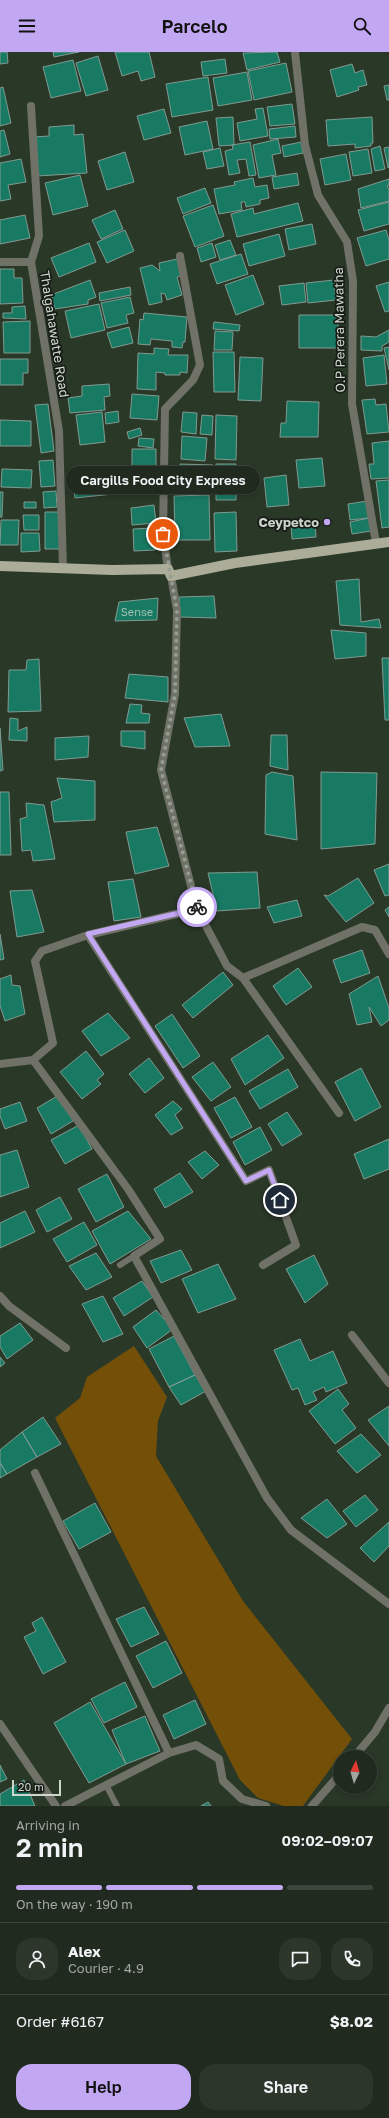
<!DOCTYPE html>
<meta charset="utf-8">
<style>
:root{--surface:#202a1e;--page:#2d362b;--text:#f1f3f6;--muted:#a2a7a4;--line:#3d463c;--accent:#c2a8f3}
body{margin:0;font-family:"Golos Text",sans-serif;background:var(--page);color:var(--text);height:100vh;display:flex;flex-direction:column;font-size:15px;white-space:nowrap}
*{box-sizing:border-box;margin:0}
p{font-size:13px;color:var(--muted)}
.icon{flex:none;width:22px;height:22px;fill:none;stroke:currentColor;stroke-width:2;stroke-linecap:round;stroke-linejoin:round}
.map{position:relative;height:1754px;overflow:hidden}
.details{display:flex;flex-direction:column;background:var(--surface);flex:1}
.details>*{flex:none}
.needle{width:26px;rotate:5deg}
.tools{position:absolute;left:333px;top:1698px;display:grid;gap:8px}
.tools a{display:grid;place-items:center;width:44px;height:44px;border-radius:50%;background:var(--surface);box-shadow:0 2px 6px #0003,0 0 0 1px var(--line);font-size:20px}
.scale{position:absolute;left:12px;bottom:10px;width:49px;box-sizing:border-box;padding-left:4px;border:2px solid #cdd5cc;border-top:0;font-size:11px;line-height:14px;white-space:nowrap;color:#cdd5cc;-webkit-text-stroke:3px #171d16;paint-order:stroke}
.pin{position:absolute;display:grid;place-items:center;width:34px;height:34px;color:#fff;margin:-17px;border:2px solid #fff;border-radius:50%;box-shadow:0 1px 4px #0007}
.courier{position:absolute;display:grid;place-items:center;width:40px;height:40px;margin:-20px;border:3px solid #c2a8f3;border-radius:50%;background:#fff;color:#222;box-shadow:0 1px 5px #0007}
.bubble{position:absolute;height:28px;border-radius:14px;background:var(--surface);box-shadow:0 2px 6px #0003,0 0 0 1px var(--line);font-size:13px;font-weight:600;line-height:28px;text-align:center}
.headline em{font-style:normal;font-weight:600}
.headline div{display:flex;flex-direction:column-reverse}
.headline{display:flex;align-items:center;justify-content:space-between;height:68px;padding:0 16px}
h1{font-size:26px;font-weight:600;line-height:30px}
.bar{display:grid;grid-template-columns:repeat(4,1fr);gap:6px 4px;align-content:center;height:48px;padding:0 16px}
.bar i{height:5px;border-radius:3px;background:var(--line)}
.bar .active{background:var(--accent)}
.bar p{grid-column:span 4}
.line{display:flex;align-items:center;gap:10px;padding:0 16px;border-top:1px solid var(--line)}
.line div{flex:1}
.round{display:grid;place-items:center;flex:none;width:42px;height:42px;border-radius:16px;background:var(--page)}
.cta{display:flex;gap:8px;margin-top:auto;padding:8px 16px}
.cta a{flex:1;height:46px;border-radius:16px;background:var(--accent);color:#111;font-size:16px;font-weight:600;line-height:46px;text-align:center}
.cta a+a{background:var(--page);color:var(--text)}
header{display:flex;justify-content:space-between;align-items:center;height:52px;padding:0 16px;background:var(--accent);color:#111;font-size:18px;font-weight:600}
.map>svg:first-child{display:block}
</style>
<header><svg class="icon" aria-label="menu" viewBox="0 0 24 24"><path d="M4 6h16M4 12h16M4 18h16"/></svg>Parcelo<svg class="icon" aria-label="search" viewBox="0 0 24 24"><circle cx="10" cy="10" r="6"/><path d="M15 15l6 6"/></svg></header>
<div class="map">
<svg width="389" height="1754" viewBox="0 0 389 1754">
<rect width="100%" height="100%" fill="#2a3828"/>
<path fill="#734f08" d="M134 1294 167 1345 158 1369 156 1404 243 1549 352 1687 303 1754H284L258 1746 240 1728 55 1366 80 1346 87 1325Z"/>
<path fill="#197a63" stroke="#809a91" d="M0 0H7L8 11 0 12Z
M53 0H79L54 5Z
M115 0H149L155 25 141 29 138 19 122 24Z
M277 0 280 10 247 18 243 1Z
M98 4 108 38 86 44 76 11Z
M225 7 227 21 203 24 201 10Z
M73 8 81 39 51 46 43 15Z
M286 11 292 40 254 48 248 19Z
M352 12 355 21 363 18 367 33 358 35 359 38 337 45 330 18Z
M247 20 252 48 218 54 213 26Z
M208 25 213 58 172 65 166 32Z
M389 33V48H387L384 34Z
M3 35 11 71 0 74V36Z
M292 52 295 72 270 74 267 55Z
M263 56 268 84 240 89 237 71 257 67 255 57Z
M164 57 171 81 144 88 137 64Z
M233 65 234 93 219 94 216 66Z
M372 65 373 91H371V94L355 96V92L328 94 326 68Z
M207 69 213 97 185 103 179 75Z
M74 73V83L83 82 87 121 37 124 34 85 49 84V75Z
M295 74 296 85 270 87 269 77Z
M4 78 10 102 0 105V79Z
M278 87 281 101 272 103 276 123 259 126 253 93Z
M250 90 256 123 249 124 246 107 237 108 240 121 229 123 225 99 233 97 232 93Z
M301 90 303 101 284 105 282 94Z
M380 94 385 117 375 119 371 97Z
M389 95V115L388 116 384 96Z
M220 96 224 114 207 117 203 100Z
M368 97 372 121 353 124 349 100Z
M125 100 134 130 107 138 98 109Z
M346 102 351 128 325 133 320 107Z
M21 107 26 130 8 133 11 147 0 149V111Z
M297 121 299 133 274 137 272 125Z
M80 123 88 154 53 163 45 131Z
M253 126 255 135 267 133 269 146 260 148V152L246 155 245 150H241L242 158 219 162 214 137 235 133 234 130Z
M389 127V133L387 134 389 137V149L361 156 358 137Z
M205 136 211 151 183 162 177 146Z
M389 150V172L364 179 358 158Z
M298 151 303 169 237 185 231 162 253 156 254 162Z
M213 153 224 184 195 195 183 164Z
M115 158 123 177 101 187 92 168Z
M25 163 30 186 0 192V168Z
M312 172 316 192 289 198 285 177Z
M125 178 134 199 107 211 97 190Z
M386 178 389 188V207L366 214 357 186Z
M279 182 285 204 249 214 243 192Z
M230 188 236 203 220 208 215 193Z
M89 191 96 210 59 225 51 206Z
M212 191 216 205 201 210 197 196Z
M241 202 248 222 217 232 210 212Z
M177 207 181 224 177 225 182 243 167 248 165 242 161 241 162 250 149 253 140 216 152 213 160 219 159 211Z
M0 217H14V226H22L23 251 0 252Z
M253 223 264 252 236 263 225 233Z
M90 228 96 245 88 248V252L55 257 51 243Z
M334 228 336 248 308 251 306 231Z
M389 230V259L385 260 376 234Z
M304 231 306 250 282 253 279 234Z
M130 235 131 243 100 249 99 241Z
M130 245 134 261 126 263 128 271 107 276 101 251Z
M99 252 105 278 71 286 65 259Z
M25 254 26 267 3 266V261H12V255Z
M144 261 187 265 185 290H183L182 296 172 295V289L151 287 150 293 138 292 140 267 143 268Z
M299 263H338V296H299Z
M30 269V301H4L3 270Z
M214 270 240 273 239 279 213 277Z
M129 275 133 291 112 296 107 281Z
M389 278V290L382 294V299L361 298V284L376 285Z
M215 279 233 280 232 298H214Z
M389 295V318L384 296Z
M154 296 169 297 168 303H188L187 321 180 320V323H165V321L156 320V338L137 337 138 301 154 302Z
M213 300H234L235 340H214Z
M384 303 387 332 366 334 363 306Z
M240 305 263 306 261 349 238 348Z
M0 307H28V321H23V333H0Z
M109 332 110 344 104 345 105 358 70 361 68 346 82 344V334Z
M132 342 159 344 157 368 130 366Z
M375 347 376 353 386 352 389 380 367 382 362 348Z
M287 349 319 350 318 385H280L281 371H286Z
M48 352 54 399 41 401 35 353Z
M118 359 119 370 106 372 105 361Z
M102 360 105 390 80 393 76 363Z
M183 360 197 361 196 382 181 380Z
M202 363 213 364 212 383 200 382Z
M216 363 237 364 236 408 215 407Z
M0 368 31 369V394H0Z
M140 376 142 383 129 387 127 380Z
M182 384 207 386 205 409 181 407Z
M139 386 154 387 153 396 138 394Z
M389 389V426L371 427 369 412H374L372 391Z
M132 397H156V430L132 431Z
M322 406 325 434 299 436 296 408Z
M53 408 55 434 41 435 39 409Z
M180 412 213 413V437L179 436Z
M216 412H236V448H216Z
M2 417 32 418 31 436 1 435Z
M286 423 289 453 267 455 264 426Z
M122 426 123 441 75 446 73 430Z
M389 428V475L382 476 376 429Z
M56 439 57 455 44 456 43 440Z
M0 440H3L2 465H0Z
M209 443 210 488H175L174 444Z
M367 449 369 466 350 468 348 452Z
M24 450H36V456H24Z
M154 453 156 471 132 473 131 456Z
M45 460H60V497H45Z
M236 460 237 499 215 500 214 461Z
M23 463H39V478H24Z
M369 466 371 479 352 482 350 470Z
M1 468H19L18 493H0Z
M315 469 316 485 292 487 291 471Z
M154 476 155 498 134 499 133 477Z
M21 481H39L40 499 21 500Z
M359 527 361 570 379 567 381 576 340 573 336 529Z
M214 544 216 566 180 565 179 545Z
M158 546 157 568 115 569 119 550Z
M331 578 366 581V604L335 607Z
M382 606H389V668H385Z
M39 607 41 659 8 660 9 618H26L27 608Z
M129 622 168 625V650L125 646Z
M130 652 142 653 141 661 150 662 149 671H126Z
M221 662 230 694 195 695 184 666Z
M10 666 18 667V679L27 675V689L9 688Z
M0 676 3 718 0 719Z
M121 679H145V697L121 694Z
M271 683H287L288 718 270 714Z
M89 684 88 705 55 708V686Z
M272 720 293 724 297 788 265 782 266 723Z
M321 720 377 721 375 792 321 797Z
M57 726 95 729V768L54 770 51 750 62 746Z
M0 740H9L11 803H0Z
M26 751 44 753 55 807 33 809 31 798 22 799 20 767 27 765Z
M157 775 169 814 135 822 126 780Z
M389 812V843L385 844 374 818Z
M257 820 260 856 217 859 208 821Z
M358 826 374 851 346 870 324 843 328 844Z
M133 827 141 865 114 869 108 830Z
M32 838 44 880 17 885 10 839Z
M297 848 302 864 274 871 267 855Z
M389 855V865L385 858Z
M0 883V882L4 907 0 908Z
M362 898 370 921 341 931 333 908Z
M298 916 312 935 286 953 273 934Z
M223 920 233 933 193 966 182 953Z
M11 923 12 933 20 934 25 962 5 969 0 954V927Z
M378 924 389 956V968L381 974 369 955 372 970 357 973 349 942Z
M108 961 130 986 101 1004 82 979Z
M172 962 200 1004 183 1016 155 974Z
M268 983 284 1006 245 1033 231 1007Z
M86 999 104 1022 97 1028 101 1032 82 1047 60 1020Z
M149 1006 164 1026 145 1041 129 1022Z
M213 1010 231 1035 211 1049 192 1025Z
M361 1016 381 1055 355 1069 335 1030Z
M288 1017 298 1035 260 1057 249 1039Z
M59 1043 73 1069 51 1082 37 1056Z
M235 1045 252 1075 231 1086 214 1056Z
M173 1049 182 1057 175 1063 183 1076 171 1083 155 1063Z
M20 1050 27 1069 5 1077 0 1064V1057Z
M287 1060 302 1082 282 1094 268 1072Z
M79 1073 92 1097 65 1112 51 1088Z
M260 1075 272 1098 245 1113 233 1090Z
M389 1087V1117L364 1127 354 1102Z
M17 1098 29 1135 0 1145V1103Z
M205 1099 219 1113 202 1127 188 1110Z
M180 1121 193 1140 165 1156 154 1137Z
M107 1122 124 1155 96 1170 78 1137Z
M60 1145 72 1167 47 1180 36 1158Z
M25 1159 35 1180 0 1196V1171Z
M128 1159 151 1187 110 1212 92 1179Z
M84 1170 97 1193 67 1210 53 1187Z
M181 1198 192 1218 161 1231 150 1209Z
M96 1201 112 1225 86 1238 69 1214Z
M314 1203 328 1232 305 1251 286 1217Z
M218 1212 236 1247 198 1261 182 1227Z
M142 1229 153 1245 124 1264 113 1246Z
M103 1244 123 1282 103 1290 82 1252Z
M156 1258 173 1277 147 1296 133 1275Z
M20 1271 33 1288 7 1307 0 1295V1284Z
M174 1284 195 1323 169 1335 149 1297Z
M300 1287 310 1309 333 1299 347 1331 326 1340 324 1335 313 1340 317 1348 305 1353 298 1336 292 1338 274 1298Z
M0 1305 5 1311 0 1315Z
M195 1323 206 1339 181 1353 169 1335Z
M338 1337 349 1352 342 1358 356 1376 335 1392 309 1359Z
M389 1354V1394L368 1368Z
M43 1365 61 1392 37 1405 22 1380Z
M22 1380 37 1405 7 1422 0 1411V1398Z
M361 1382 381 1403 357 1421 337 1399Z
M0 1411 7 1422 0 1426Z
M365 1443 378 1458 356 1475 343 1459Z
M327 1447 347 1472 327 1486 301 1466Z
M95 1451 111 1480 79 1497 63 1469Z
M389 1470V1494L374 1510 360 1496Z
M144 1555 159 1582 131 1595 116 1567Z
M42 1565 66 1610 43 1622 24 1585 36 1579 32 1571Z
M166 1589 182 1621 153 1636 136 1604Z
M125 1630 137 1655 104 1671 91 1647Z
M195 1648 206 1672 174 1687 163 1663Z
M90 1650 126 1712 89 1731 54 1671Z
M145 1664 160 1699 126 1712 112 1678Z
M0 1713 7 1727 0 1730Z
M24 1728 35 1754H0V1742Z
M208 1750 211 1754H201Z"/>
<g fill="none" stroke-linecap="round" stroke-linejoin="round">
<path stroke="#707167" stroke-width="6" d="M120 1213 134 1204
M106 1733 117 1754"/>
<path stroke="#707167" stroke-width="8" d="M295 0 305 93 318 143 347 190 353 229 352 352 376 491
M31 54 39 184 31 210 59 379 63 516
M0 210H31
M168 517 163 482 165 357 193 328 200 313 180 204
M171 524 177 558 175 642 161 718 197 857 227 914 243 926 339 1061
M88 883 246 1129 269 1118 296 1193 263 1213
M243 926 362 875 375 878 389 902
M33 1008 128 1137 160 1187 134 1204 267 1446 291 1478 389 1552
M0 1012 33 1008 53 991 35 909 42 899 88 883 197 857
M0 1244 9 1254 66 1296
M352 1283 389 1331
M35 1421 169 1701
M0 1672 56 1754
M354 1705 375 1680 389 1656
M65 1754 169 1701 196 1693 219 1707 223 1729 242 1747 266 1754
M312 1754 340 1722"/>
<path stroke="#acad99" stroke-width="10" d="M0 514 112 518 168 517 171 524 235 511 389 490"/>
</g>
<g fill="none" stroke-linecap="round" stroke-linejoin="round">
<path stroke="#949e93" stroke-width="4" stroke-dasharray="0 7.2" d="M163 482 177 558 175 642 161 718 197 855"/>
<path stroke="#c2a8f3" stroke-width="5" d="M197 855V857L88 882 246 1129 269 1118 280 1148"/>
</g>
<circle fill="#c2a8f3" stroke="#171d16" stroke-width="1.5" cx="327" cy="470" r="4"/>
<g text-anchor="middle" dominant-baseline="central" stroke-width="3.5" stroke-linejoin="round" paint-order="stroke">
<g font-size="11" fill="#a0beb2">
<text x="137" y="559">Sense</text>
</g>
<g font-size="13" fill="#cdd5cc" stroke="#171d16">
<text transform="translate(339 278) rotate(-91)">O.P Perera Mawatha</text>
<text transform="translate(55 282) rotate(81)">Thalgahawatte Road</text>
</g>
<g font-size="13" font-weight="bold" fill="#cdd5cc" stroke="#171d16" text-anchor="end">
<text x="319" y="470">Ceypetco</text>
</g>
</g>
</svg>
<div class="tools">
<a><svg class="needle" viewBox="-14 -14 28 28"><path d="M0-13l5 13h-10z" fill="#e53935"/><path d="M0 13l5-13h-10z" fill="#a2a7a4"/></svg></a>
</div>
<div class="scale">20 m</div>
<div class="pin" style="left:163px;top:482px;background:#ea580c"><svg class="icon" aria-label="bag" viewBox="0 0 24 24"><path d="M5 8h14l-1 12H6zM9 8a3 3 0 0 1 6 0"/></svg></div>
<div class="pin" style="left:280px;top:1148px;background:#1f2937"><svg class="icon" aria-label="home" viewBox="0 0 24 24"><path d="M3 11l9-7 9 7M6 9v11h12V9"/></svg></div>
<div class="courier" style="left:197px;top:855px"><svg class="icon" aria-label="bike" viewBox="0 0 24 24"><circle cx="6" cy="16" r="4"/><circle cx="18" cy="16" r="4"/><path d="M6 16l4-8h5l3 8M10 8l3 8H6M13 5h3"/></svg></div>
<div class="bubble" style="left:66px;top:414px;width:194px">Cargills Food City Express</div>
</div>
<section class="details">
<div class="headline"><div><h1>2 min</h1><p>Arriving in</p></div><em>09:02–09:07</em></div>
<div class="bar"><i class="active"></i><i class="active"></i><i class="active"></i><i></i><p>On the way · 190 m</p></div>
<div class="line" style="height:72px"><a class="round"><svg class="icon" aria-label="person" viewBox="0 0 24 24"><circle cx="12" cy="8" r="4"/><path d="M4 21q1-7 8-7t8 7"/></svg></a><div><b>Alex</b><p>Courier · 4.9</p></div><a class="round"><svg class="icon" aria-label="chat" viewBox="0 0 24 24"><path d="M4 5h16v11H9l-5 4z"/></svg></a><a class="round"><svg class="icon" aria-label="phone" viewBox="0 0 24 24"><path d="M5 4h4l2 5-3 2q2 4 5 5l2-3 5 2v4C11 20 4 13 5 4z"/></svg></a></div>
<div class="line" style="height:52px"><div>Order #6167</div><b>$8.02</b></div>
<div class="cta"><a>Help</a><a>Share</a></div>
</section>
